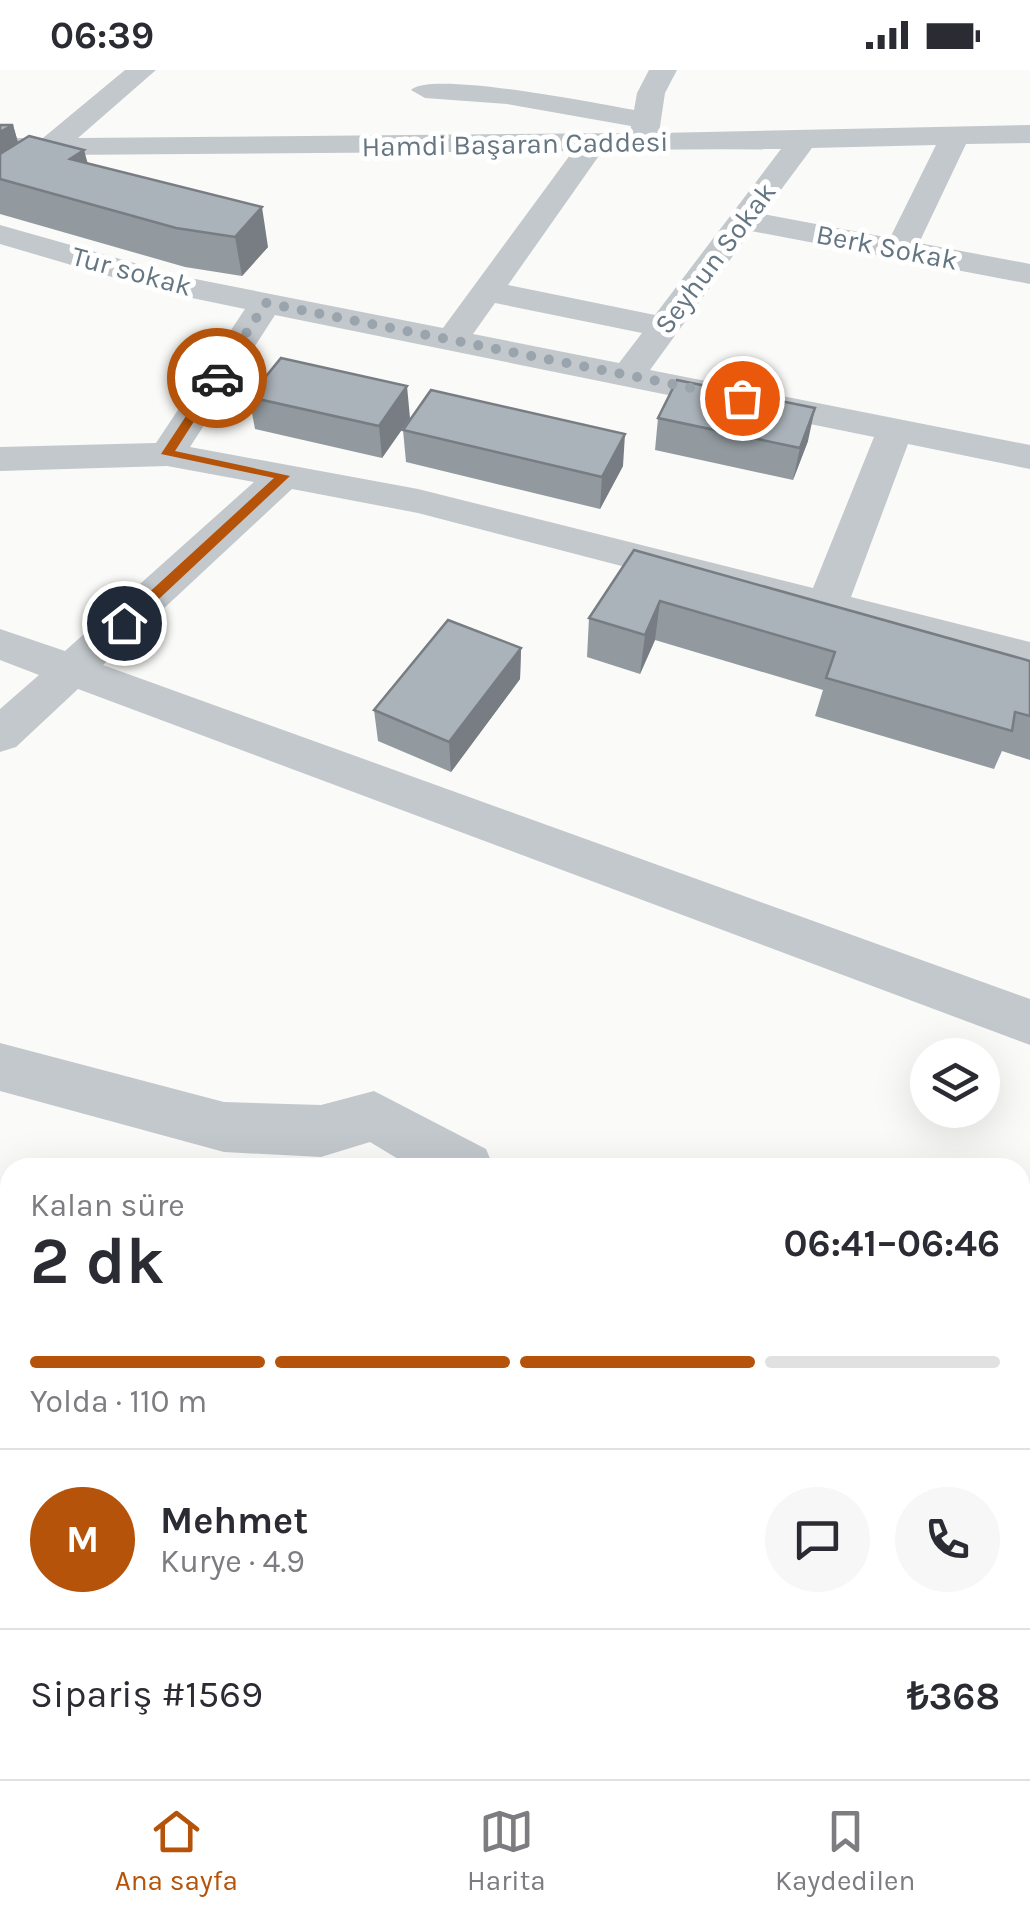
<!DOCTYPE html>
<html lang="tr">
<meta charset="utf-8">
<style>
:root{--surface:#fff;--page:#f7f7f7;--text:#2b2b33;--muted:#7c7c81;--line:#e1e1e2;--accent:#b45309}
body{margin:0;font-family:Karla,sans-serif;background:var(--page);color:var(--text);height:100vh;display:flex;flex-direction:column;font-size:38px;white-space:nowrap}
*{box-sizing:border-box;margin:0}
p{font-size:32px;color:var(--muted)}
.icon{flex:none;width:55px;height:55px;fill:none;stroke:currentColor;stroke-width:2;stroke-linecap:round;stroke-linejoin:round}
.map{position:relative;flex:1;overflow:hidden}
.side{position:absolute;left:0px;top:1088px;width:1030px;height:622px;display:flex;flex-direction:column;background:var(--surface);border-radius:30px 30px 0 0;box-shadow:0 10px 40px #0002}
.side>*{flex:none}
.fabs{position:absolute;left:910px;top:968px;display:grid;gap:20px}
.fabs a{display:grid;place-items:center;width:90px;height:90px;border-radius:50%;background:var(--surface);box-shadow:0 10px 40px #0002;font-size:50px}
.pin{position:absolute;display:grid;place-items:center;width:85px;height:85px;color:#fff;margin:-42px;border:5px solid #fff;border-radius:50%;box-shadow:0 2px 10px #0007}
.courier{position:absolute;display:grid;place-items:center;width:100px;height:100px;margin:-50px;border:8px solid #b45309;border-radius:50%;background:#fff;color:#222;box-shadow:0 2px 12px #0007}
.summary em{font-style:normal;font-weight:700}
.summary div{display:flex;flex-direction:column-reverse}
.summary{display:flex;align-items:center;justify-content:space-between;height:170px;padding:0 30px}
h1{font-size:65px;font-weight:700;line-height:75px}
.bar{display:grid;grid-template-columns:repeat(4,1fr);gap:15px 10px;align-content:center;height:120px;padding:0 30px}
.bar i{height:12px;border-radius:8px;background:var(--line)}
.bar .on{background:var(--accent)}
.bar p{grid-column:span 4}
.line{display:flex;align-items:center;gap:25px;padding:0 30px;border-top:2px solid var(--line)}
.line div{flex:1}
.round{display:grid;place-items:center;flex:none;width:105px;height:105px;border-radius:52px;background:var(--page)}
.status{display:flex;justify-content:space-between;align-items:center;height:70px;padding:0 50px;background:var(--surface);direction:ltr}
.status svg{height:28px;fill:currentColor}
.tab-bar{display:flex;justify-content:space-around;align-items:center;height:140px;border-top:2px solid var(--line);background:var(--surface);font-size:28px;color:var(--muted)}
.tab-bar a{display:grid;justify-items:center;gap:5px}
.tab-bar .on{color:var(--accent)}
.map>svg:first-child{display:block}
</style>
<div class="status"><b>06:39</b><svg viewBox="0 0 49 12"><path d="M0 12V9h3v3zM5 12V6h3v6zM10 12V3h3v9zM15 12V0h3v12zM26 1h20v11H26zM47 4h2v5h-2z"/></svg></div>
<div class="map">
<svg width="1030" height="1709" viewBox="0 0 1030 1709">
<rect width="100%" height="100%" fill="#fafaf8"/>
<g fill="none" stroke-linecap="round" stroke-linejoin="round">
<path fill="#c3c8cc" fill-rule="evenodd" d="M125 0H156L78 68 630 63 631 56 507 34 425 28 411 20C430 0 600 34 634 40L637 23 649 0H677L665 23 659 63 1030 55V73L966 74 919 173 1030 194V214L751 161 650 300 1030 375V399L908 374 851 527 1030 572V602L418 443 292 419 103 595 1030 929V975L78 619 16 677 0 682V639L39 605 0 590V559L65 581 254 412 167 396 0 401V377L156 373 245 239 163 222 0 174V155L180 206 443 258 573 81 57 85 11 124 0 127V103L21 86H0V68H43ZM936 75 890 168 763 144 812 78ZM781 79 655 245 508 215 603 80ZM495 233 642 263 619 293 473 264ZM275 245 874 367 813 518 418 419 190 377Z
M0 973 224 1032 321 1035 374 1021 486 1079 494 1098H413L370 1072 321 1087 224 1082 0 1021Z
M1030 1282V1356L1020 1360V1286Z
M0 1452 10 1456V1528L0 1523Z
M1020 1527 1030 1531V1605L1020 1600Z
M706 1700H782L779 1709H703Z"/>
</g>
<path fill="#929a9f" d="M0 55H13L18 73 88 93 268 177 242 206 185 197 0 144Z
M249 327 410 348 382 388 255 359Z
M658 348 808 371 793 410 655 380Z
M403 360 623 396 600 439 406 392Z
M634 480 1030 591V690L1002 681 994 699 815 646 823 620 655 570 640 604 587 587 589 548Z
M521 578 520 609 451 702 378 671 374 640Z"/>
<path fill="#777d82" d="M13 55 22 86 0 98V62Z
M84 80 95 119 70 89Z
M262 137 268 177 242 206 235 167Z
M407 316 410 348 382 388 379 356Z
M815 338 808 371 793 410 800 378Z
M625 364 623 396 600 439 602 407Z
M660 531 655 570 640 604 645 565Z
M521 578 520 609 451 702 449 672Z"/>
<path fill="#aab3b9" stroke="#777d82" stroke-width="2.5" d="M0 55H13L0 62Z
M29 66 84 80 70 89 262 137 235 167 176 158 0 109V84Z
M281 288 407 316 379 356 249 327Z
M677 310 815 338 800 378 658 348Z
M431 320 625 364 602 407 403 360Z
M634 480 1030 591V646L1015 642 1012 661 826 608 835 582 660 531 645 565 589 548Z
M448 550 521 578 449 672 374 640Z"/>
<path fill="#b45309" d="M213 305 222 308 175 381 290 406 129 557H119V550L274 408 161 384Z"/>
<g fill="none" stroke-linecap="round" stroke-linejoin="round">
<path stroke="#99a4ac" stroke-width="10" stroke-dasharray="0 18" d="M217 308 266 233 742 328"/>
</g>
<g text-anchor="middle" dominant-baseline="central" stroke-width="10" stroke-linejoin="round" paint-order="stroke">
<g font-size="28" fill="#657683" stroke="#fff">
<text transform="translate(515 74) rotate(-1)">Hamdi Başaran Caddesi</text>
<text transform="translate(887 177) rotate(11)">Berk Sokak</text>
<text transform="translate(715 188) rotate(-53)">Seyhun Sokak</text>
<text transform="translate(132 201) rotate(15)">Tur sokak</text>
</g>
</g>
</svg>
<div class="fabs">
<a><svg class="icon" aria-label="layers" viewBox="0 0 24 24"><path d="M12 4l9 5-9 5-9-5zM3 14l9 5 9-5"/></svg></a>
</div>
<div class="pin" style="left:742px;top:328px;background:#ea580c"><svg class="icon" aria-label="bag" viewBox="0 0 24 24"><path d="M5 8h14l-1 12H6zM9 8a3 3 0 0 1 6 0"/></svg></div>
<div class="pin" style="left:124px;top:553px;background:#1f2937"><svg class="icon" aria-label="home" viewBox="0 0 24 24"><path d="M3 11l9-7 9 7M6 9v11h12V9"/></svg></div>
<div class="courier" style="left:217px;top:308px"><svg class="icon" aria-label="car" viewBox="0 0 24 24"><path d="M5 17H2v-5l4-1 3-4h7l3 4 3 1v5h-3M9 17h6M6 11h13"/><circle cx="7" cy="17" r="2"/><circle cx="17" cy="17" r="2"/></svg></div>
<section class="side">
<div class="summary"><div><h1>2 dk</h1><p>Kalan süre</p></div><em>06:41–06:46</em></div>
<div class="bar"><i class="on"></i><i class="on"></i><i class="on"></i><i></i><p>Yolda · 110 m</p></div>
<div class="line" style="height:180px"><b class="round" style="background:var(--accent);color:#fff">M</b><div><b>Mehmet</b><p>Kurye · 4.9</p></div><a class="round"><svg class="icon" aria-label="chat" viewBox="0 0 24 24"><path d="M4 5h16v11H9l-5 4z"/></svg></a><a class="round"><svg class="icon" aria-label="phone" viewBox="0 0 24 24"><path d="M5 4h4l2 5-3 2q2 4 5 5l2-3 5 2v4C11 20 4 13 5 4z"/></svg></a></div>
<div class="line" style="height:130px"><div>Sipariş #1569</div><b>₺368</b></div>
</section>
</div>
<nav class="tab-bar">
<a class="on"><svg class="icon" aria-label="home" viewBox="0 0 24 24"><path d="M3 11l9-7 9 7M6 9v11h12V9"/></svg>Ana sayfa</a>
<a><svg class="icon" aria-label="map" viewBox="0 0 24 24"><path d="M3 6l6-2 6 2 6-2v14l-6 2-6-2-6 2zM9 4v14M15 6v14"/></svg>Harita</a>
<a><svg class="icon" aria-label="saved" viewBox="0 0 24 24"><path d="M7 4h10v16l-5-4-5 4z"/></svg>Kaydedilen</a>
</nav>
